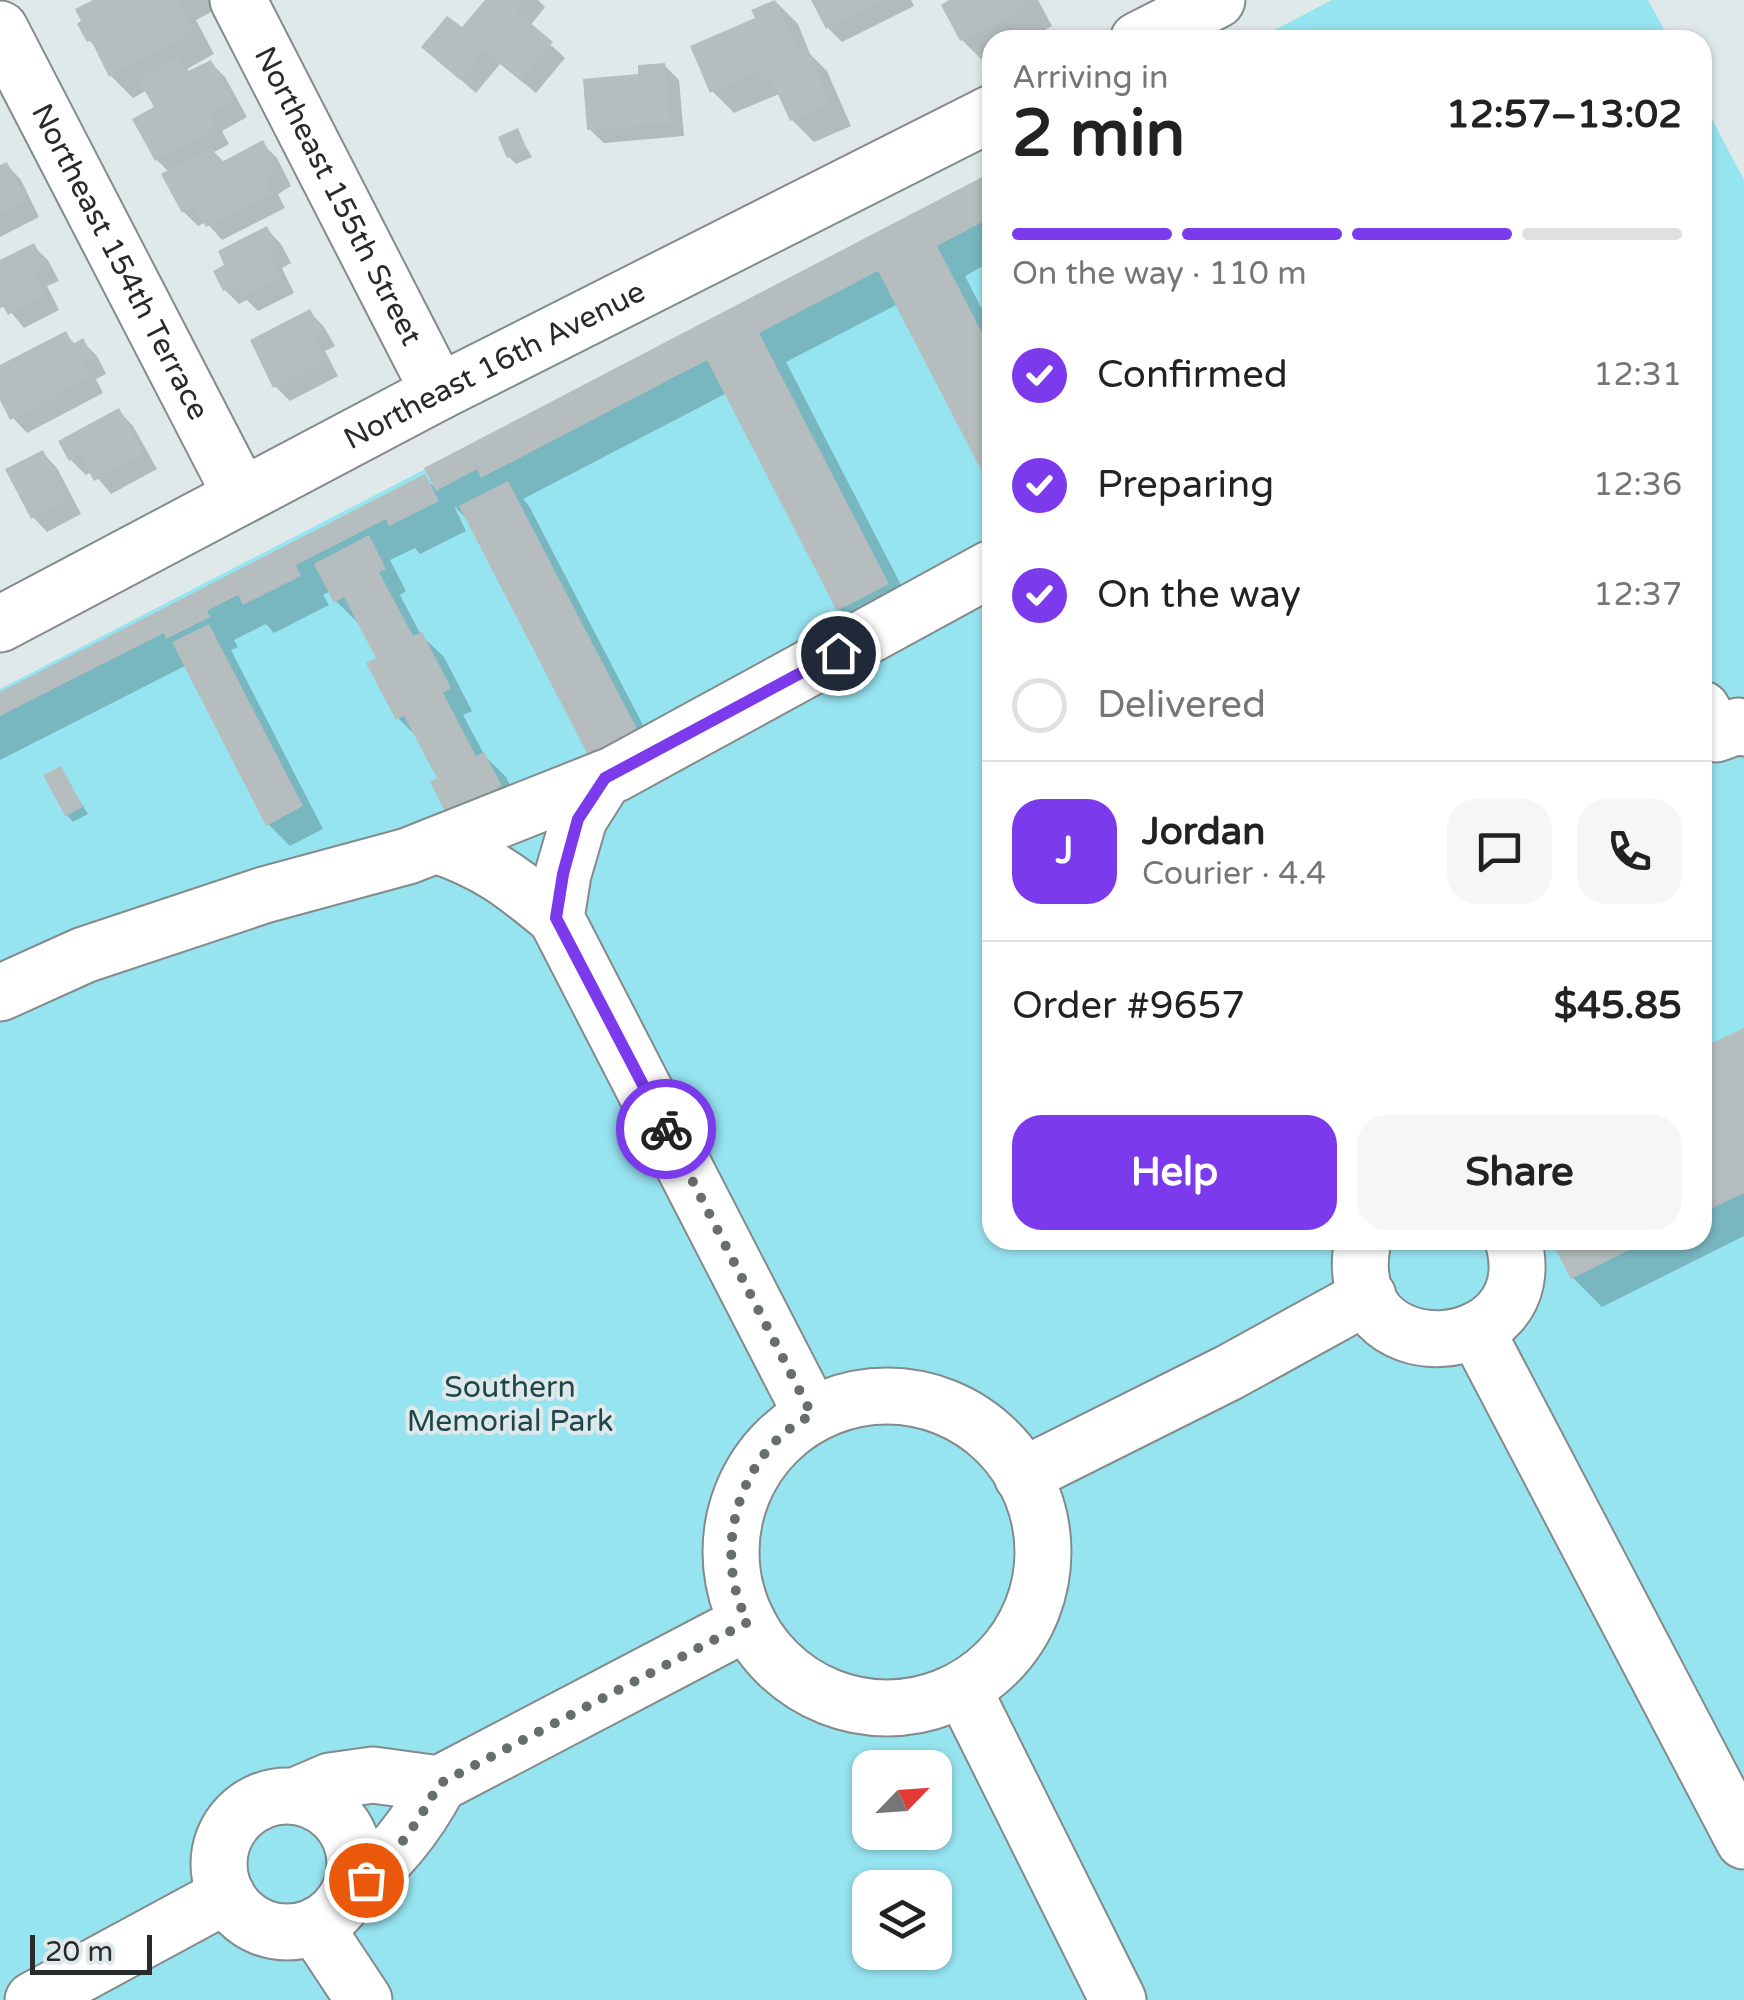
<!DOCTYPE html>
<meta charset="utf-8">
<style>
:root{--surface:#fff;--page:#f6f6f6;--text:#222;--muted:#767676;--line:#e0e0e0;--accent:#7c3aed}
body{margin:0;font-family:"Varela Round",sans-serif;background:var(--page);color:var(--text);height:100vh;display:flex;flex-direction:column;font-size:38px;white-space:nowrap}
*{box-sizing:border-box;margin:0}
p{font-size:32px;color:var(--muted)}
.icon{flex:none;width:55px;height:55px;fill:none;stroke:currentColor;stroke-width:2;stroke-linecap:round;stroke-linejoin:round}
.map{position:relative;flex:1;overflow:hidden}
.side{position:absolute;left:982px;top:30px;width:730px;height:1220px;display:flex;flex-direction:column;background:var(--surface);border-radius:30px;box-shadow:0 2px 8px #0004}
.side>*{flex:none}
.needle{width:65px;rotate:65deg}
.controls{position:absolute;left:852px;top:1750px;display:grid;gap:20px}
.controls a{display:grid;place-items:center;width:100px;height:100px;border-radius:20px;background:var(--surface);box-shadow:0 2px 8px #0004;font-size:50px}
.scale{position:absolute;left:30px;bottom:25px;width:122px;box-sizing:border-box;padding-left:10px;border:5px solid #282b2b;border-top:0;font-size:28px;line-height:35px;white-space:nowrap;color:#282b2b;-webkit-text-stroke:8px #e0e9ea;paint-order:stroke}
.pin{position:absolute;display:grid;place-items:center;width:85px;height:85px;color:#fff;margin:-42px;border:5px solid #fff;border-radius:50%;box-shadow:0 2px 10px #0007}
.courier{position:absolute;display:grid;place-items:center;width:100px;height:100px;margin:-50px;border:8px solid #7c3aed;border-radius:50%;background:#fff;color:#222;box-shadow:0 2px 12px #0007}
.head em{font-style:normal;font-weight:700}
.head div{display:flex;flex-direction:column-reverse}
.head{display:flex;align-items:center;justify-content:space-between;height:170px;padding:0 30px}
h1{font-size:65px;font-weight:700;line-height:75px}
.bar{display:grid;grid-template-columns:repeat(4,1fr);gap:15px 10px;align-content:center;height:120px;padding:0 30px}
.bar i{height:12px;border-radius:8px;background:var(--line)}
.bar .on{background:var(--accent)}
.bar p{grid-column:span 4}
.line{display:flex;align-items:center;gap:25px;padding:0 30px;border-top:2px solid var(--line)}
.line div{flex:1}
.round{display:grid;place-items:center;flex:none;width:105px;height:105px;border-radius:30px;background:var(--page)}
ol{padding:0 30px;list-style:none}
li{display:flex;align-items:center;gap:30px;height:110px}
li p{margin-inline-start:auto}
li .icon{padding:10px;border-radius:50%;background:var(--accent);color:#fff;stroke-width:4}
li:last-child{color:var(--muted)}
li i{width:55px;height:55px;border:5px solid var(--line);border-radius:50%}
.cta{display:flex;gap:20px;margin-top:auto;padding:20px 30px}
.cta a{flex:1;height:115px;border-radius:30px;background:var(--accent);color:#fff;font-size:40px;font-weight:700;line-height:115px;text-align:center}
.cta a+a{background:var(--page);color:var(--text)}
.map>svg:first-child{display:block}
</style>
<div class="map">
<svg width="1744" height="2000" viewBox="0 0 1744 2000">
<rect width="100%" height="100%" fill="#e0e9ea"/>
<path fill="#97e4f1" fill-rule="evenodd" d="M1332 0H1648L1670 40H1255Z
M1703 102 1744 180V2000H0V689L992 176V1240H1702ZM870 1768H935V1832H870ZM870 1888H935V1952H870Z"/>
<path fill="#0003" d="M99 0H210L215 10 196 20 214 54 187 69 191 73 211 63 225 77 247 117 222 131 229 144 214 152 225 163 262 143 277 158 291 186 278 194 285 208 222 240 206 222 198 226 184 212 169 172 157 160V108L147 90 133 98 111 76 99 50 89 40Z
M489 0H538L545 7 530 26 565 58 536 93 500 64 476 93 439 61Z
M814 0H911L914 6 842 42 828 28Z
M954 0H1038L1052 26 1026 40H992V58L984 62 962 40 944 6Z
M776 2 798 24 810 54 827 71 851 126 814 142 792 120 779 94 734 113 712 91 759 20Z
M664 65 679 80 684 136 604 143 589 129 641 77Z
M517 131 532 157 516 164 509 157Z
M7 165 21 180 39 217 0 237V168Z
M992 175V261L965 276 992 329V485L898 304 786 362 916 614 868 639 839 609 727 393 523 499 529 506 657 752 612 775 590 753 467 519 454 506 466 531 420 554 415 548 390 560 406 591 400 595 421 635 444 657 472 711 463 715 485 756 506 777 522 809 471 836 419 739 398 718 379 659 358 623 336 601 331 591 323 595 329 605 274 633 266 624 234 640 238 647 231 650 323 829 290 846 268 824 187 665 0 760V694L424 477 438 491 428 469Z
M267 229 281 244 291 263 282 268 294 293 258 311 247 300 239 304 225 290Z
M33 246 48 260 59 281 47 286 59 310 24 328 6 306 0 308V262Z
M310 312 324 327 335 346 325 351 338 376 290 401 275 386Z
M65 334 76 345 82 341 97 356 106 374 96 379 103 393 27 433 13 418 0 394V367Z
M119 411 133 426 157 469 111 494 92 471 86 475 71 460 61 442Z
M43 453 57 468 81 514 47 532 33 517Z
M60 769 88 814 73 822 67 815Z
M1744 1031V1236L1602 1307 1573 1278 1554 1240H1702V1051Z"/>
<path fill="#b5bdbe" d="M93 0H177L193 31 109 77 91 40 87 42 77 24 81 21 75 9Z
M485 0H525L516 11 553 42 520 80 485 51 460 80 421 47 447 16 462 27Z
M775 0 797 49 805 46 831 104 790 121 770 76 762 80 758 72 710 93 690 46 755 18 751 10Z
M811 0H883L826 29Z
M949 0H1030L1032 4 960 41 941 5Z
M179 58 186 72 211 60 234 102 210 115 216 128 155 161 132 119 154 107 138 79Z
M665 63 671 123 587 130 583 79 638 74V65Z
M518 128 527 150 507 158 498 137Z
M263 140 279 171 265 178 272 193 206 227 195 206 182 213 161 174 212 147 220 163Z
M7 162 27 202 0 215V165Z
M992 172V217L937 246 992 352V491L878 271 759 333 889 584 837 611 707 360 481 478 477 469 436 491 424 468Z
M267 226 278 248 269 253 282 278 242 298 235 285 223 291 213 271 224 265 218 251Z
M34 243 46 266 34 271 46 295 8 315 0 300V260Z
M310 309 322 331 312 336 326 361 273 388 250 340Z
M66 331 73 344 83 338 94 359 83 364 90 378 10 420 0 400V365Z
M119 408 144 454 94 481 80 456 69 461 58 441Z
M43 450 68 499 31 519 5 469Z
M425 474 439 501 389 526 386 519 296 565 301 576 243 605 238 595 207 611 211 617 166 639 164 633 0 716V692Z
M508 481 637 729 588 755 459 506Z
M369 535 386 569 379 572 413 636 422 632 451 688 443 693 476 756 484 752 502 786 447 815 430 782 437 778 404 716 396 720 366 663 376 658 344 597 334 603 314 564Z
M209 624 303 806 266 826 172 642Z
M61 766 83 807 65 816 43 775Z
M1744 1028V1193L1702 1213V1048Z
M1551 1240H1649L1571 1279Z"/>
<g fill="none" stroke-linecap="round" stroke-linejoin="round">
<g stroke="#838b8c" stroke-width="59">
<g id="minor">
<path id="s1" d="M238 0 439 392"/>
<path id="s2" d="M0 29 241 495"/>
<path d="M1138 40 1217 0"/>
<path id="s3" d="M0 624 439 392 992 113"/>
<path d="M1702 709 1716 734 1738 726 1744 728"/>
<path d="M605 778 579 819 563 874 556 918 812 1415"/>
<path d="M436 845C489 863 514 883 556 918"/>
<path d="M0 993 84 955 264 895 408 856 615 774 992 568"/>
<path d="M1363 1240C1334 1379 1549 1364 1513 1240"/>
<path d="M1476 1330 1744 1841"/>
<circle cx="887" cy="1552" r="156"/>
<path d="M1022 1476 1230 1372 1368 1296"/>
<path d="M963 1689 1118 2000"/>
<path d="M295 1796 330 1781 373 1775 439 1784 748 1622"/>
<circle cx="287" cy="1864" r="68"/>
<path d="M347 1896C388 1860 414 1831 439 1784"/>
<path d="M315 1926 364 2000"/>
<path d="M33 2000 227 1895"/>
</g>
</g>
<use href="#minor" stroke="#fff" stroke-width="55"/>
</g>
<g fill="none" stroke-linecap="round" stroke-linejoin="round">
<path stroke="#686e6e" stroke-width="10" stroke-dasharray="0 18" d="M366 1880C398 1852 419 1821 439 1784L748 1622C710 1552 739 1450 812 1415L666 1129"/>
<path stroke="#7c3aed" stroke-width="12" d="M666 1129 556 918 563 874 578 819 605 778 838 653"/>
</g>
<g text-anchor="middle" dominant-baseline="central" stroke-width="8" stroke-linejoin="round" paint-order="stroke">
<g font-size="30" fill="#282b2b" stroke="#e0e9ea">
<text stroke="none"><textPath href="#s1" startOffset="220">Northeast 155th Street</textPath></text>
<text stroke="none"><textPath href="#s2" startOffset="262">Northeast 154th Terrace</textPath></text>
<text stroke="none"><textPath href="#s3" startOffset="558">Northeast 16th Avenue</textPath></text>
</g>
<g font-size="30" fill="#1f464d" stroke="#e0e9ea">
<text x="510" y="1387">Southern<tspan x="510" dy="34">Memorial Park</tspan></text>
</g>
</g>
</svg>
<div class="controls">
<a><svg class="needle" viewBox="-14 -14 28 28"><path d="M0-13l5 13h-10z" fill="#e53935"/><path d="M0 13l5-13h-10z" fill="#767676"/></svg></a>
<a><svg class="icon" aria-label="layers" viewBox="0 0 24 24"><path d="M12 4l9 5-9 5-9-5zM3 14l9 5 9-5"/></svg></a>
</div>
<div class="scale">20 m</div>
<div class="pin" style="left:366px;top:1880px;background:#ea580c"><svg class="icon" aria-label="bag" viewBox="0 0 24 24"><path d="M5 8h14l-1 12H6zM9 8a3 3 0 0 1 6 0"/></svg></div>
<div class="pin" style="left:838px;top:653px;background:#1f2937"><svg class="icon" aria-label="home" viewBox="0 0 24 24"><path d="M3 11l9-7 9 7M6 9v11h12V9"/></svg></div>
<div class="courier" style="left:666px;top:1129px"><svg class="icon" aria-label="bike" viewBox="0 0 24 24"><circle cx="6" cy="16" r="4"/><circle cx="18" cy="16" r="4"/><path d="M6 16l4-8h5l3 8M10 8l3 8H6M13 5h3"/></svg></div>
<section class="side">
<div class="head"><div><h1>2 min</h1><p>Arriving in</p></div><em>12:57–13:02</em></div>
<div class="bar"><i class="on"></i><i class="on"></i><i class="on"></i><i></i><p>On the way · 110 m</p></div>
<ol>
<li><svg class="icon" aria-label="check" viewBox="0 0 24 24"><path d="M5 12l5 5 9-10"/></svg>Confirmed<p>12:31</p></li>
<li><svg class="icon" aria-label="check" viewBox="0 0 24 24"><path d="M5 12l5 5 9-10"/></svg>Preparing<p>12:36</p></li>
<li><svg class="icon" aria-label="check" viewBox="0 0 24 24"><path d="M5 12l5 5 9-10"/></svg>On the way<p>12:37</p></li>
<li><i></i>Delivered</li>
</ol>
<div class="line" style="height:180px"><b class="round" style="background:var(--accent);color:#fff">J</b><div><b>Jordan</b><p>Courier · 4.4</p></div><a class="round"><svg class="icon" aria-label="chat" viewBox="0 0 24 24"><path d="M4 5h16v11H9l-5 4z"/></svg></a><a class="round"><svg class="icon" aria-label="phone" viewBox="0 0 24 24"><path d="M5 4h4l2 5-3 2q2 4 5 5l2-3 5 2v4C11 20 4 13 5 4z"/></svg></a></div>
<div class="line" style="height:130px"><div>Order #9657</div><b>$45.85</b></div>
<div class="cta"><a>Help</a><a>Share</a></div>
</section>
</div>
